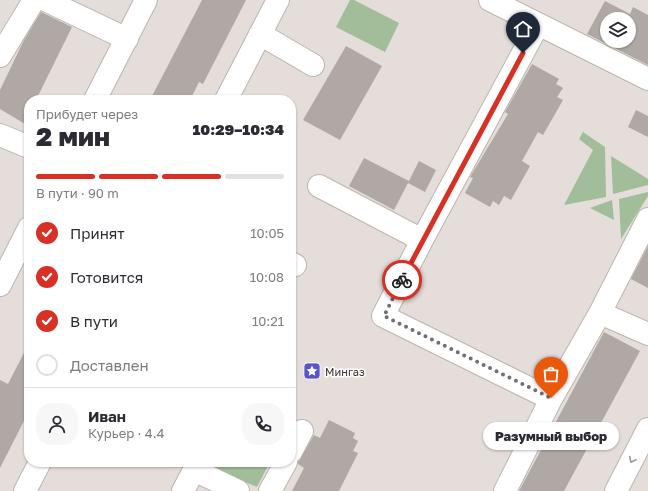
<!DOCTYPE html>
<html lang="ru">
<meta charset="utf-8">
<style>
:root{--surface:#fff;--page:#f7f7f7;--text:#2b2b33;--muted:#7c7c81;--line:#e1e1e2;--accent:#d93025}
body{margin:0;font-family:"Golos Text",sans-serif;background:var(--page);color:var(--text);height:100vh;display:flex;flex-direction:column;font-size:15px;white-space:nowrap}
*{box-sizing:border-box;margin:0}
p{font-size:13px;color:var(--muted)}
.icon{flex:none;width:22px;height:22px;fill:none;stroke:currentColor;stroke-width:2;stroke-linecap:round;stroke-linejoin:round}
.map{position:relative;flex:1;overflow:hidden}
.details{position:absolute;left:24px;top:95px;width:272px;height:372px;display:flex;flex-direction:column;background:var(--surface);border-radius:16px;box-shadow:0 1px 3px #0004}
.details>*{flex:none}
.fabs{position:absolute;left:600px;top:12px;display:grid;gap:8px}
.fabs a{display:grid;place-items:center;width:36px;height:36px;border-radius:50%;background:var(--surface);box-shadow:0 1px 3px #0004;font-size:20px}
.pin{position:absolute;display:grid;place-items:center;width:34px;height:34px;color:#fff;margin:-41px -17px;border-radius:50% 50% 50% 0;rotate:-45deg;box-shadow:0 0 4px #0007}
.pin .icon{rotate:45deg}
.courier{position:absolute;display:grid;place-items:center;width:40px;height:40px;margin:-20px;border:3px solid #d93025;border-radius:50%;background:#fff;color:#222;box-shadow:0 1px 5px #0007}
.bubble{position:absolute;height:28px;border-radius:14px;background:var(--surface);box-shadow:0 1px 3px #0004;font-size:13px;font-weight:800;line-height:28px;text-align:center}
.head em{font-style:normal;font-weight:800}
.head div{display:flex;flex-direction:column-reverse}
.head{display:flex;align-items:center;justify-content:space-between;height:68px;padding:0 12px}
h1{font-size:26px;font-weight:800;line-height:30px}
.bar{display:grid;grid-template-columns:repeat(4,1fr);gap:6px 4px;align-content:center;height:48px;padding:0 12px}
.bar i{height:5px;border-radius:3px;background:var(--line)}
.bar .selected{background:var(--accent)}
.bar p{grid-column:span 4}
.line{display:flex;align-items:center;gap:10px;padding:0 12px;border-top:1px solid var(--line)}
.line div{flex:1}
.round{display:grid;place-items:center;flex:none;width:42px;height:42px;border-radius:16px;background:var(--page)}
ol{padding:0 12px;list-style:none}
li{display:flex;align-items:center;gap:12px;height:44px}
li p{margin-inline-start:auto}
li .icon{padding:4px;border-radius:50%;background:var(--accent);color:#fff;stroke-width:4}
li:last-child{color:var(--muted)}
li i{width:22px;height:22px;border:2px solid var(--line);border-radius:50%}
.map>svg:first-child{display:block}
</style>
<div class="map">
<svg width="648" height="491" viewBox="0 0 648 491">
<rect width="100%" height="100%" fill="#e4ddd9"/>
<path fill="#a1bd99" d="M350 0H354L399 23 385 52 336 27Z
M583 132 605 147 606 197 564 205 593 150 579 139Z
M611 156 648 179V185L613 194Z
M648 192V196L621 239 619 199Z
M612 200 614 220 590 208Z
M196 462H270L257 487Z"/>
<path fill="#afa8a5" fill-rule="evenodd" d="M202 0H246L203 84 199 82 190 100H150Z
M605 1 630 14 633 7 648 15V65L587 34ZM607 19H629V41H607Z
M41 12 72 27 36 100H29V114L25 124 0 109V90L24 40Z
M346 46 382 66 340 140 303 120Z
M532 64 559 79 556 84 563 88 557 97 563 100 543 135 538 132 522 161 530 166 511 200 504 196 499 205 493 201 490 207 465 193 473 178 470 177 508 114 505 112Z
M636 110 648 116V137L628 127Z
M364 158 409 181 419 161 436 170 425 192 408 183 394 210 349 186Z
M648 246V288L631 279Z
M604 332 640 351 564 491H519Z
M29 343V411L0 468V380L8 384Z
M329 420 355 433 353 438 358 441 353 451 358 453 339 491H292L304 468 298 464V462L314 435 320 438Z"/>
<g fill="none" stroke-linecap="round" stroke-linejoin="round">
<g stroke="#bbb5b1" stroke-width="24">
<path id="minor" d="M45 0 127 39
M490 0 648 79
M260 34 313 65
M0 56 34 0
M95 100 146 0
M226 100 278 0
M0 135 29 147
M319 186 422 240
M291 263 295 265
M0 285 29 228
M600 313 648 219
M551 399 600 313 648 334
M291 452 302 431
M25 491 40 462
M183 491 194 470 238 491
M270 491 286 462
M505 491 551 399 383 316 422 240 538 25"/>
</g>
<g stroke="#bbb5b1" stroke-width="24">
<path id="major" d="M616 491 648 429"/>
</g>
<use href="#minor" stroke="#fff" stroke-width="22"/>
<use href="#major" stroke="#fff" stroke-width="22"/>
</g>
<defs><path id="oneway-chevron" d="M-2-3.5L2.5 0L-2 3.5" fill="none" stroke-width="1.6" stroke-linecap="round" stroke-linejoin="round"/></defs>
<use stroke="#9b9a99" href="#oneway-chevron" transform="translate(632 460) rotate(117)"/>
<g fill="none" stroke-linecap="round" stroke-linejoin="round">
<path stroke="#746f6d" stroke-width="4" stroke-dasharray="0 7.2" d="M402 280 384 316 551 398"/>
<path stroke="#d93025" stroke-width="5" d="M402 280 523 53"/>
</g>
<defs>
<g id="sight-square" transform="scale(0.9)"><rect x="-9" y="-9" width="18" height="18" rx="4" fill="#5a54cc" stroke="#fff"/><path d="M0-6L1.8-2.2L6-1.7L2.9 1.2L3.7 5.4L0 3.3L-3.7 5.4L-2.9 1.2L-6-1.7L-1.8-2.2Z" fill="#fff"/></g>
</defs>
<g fill-rule="evenodd">
<use href="#sight-square" x="312" y="371"/>
</g>
<g text-anchor="middle" dominant-baseline="central" stroke-width="3" stroke-linejoin="round" paint-order="stroke">
<g font-size="11" fill="#373433" stroke="#fff" text-anchor="start">
<text x="325" y="371">Мингаз</text>
</g>
</g>
</svg>
<div class="fabs">
<a><svg class="icon" aria-label="layers" viewBox="0 0 24 24"><path d="M12 4l9 5-9 5-9-5zM3 14l9 5 9-5"/></svg></a>
</div>
<div class="pin" style="left:551px;top:398px;background:#ea580c"><svg class="icon" aria-label="bag" viewBox="0 0 24 24"><path d="M5 8h14l-1 12H6zM9 8a3 3 0 0 1 6 0"/></svg></div>
<div class="pin" style="left:523px;top:53px;background:#1f2937"><svg class="icon" aria-label="home" viewBox="0 0 24 24"><path d="M3 11l9-7 9 7M6 9v11h12V9"/></svg></div>
<div class="courier" style="left:402px;top:280px"><svg class="icon" aria-label="bike" viewBox="0 0 24 24"><circle cx="6" cy="16" r="4"/><circle cx="18" cy="16" r="4"/><path d="M6 16l4-8h5l3 8M10 8l3 8H6M13 5h3"/></svg></div>
<div class="bubble" style="left:483px;top:422px;width:136px">Разумный выбор</div>
<section class="details">
<div class="head"><div><h1>2 мин</h1><p>Прибудет через</p></div><em>10:29–10:34</em></div>
<div class="bar"><i class="selected"></i><i class="selected"></i><i class="selected"></i><i></i><p>В пути · 90 m</p></div>
<ol>
<li><svg class="icon" aria-label="check" viewBox="0 0 24 24"><path d="M5 12l5 5 9-10"/></svg>Принят<p>10:05</p></li>
<li><svg class="icon" aria-label="check" viewBox="0 0 24 24"><path d="M5 12l5 5 9-10"/></svg>Готовится<p>10:08</p></li>
<li><svg class="icon" aria-label="check" viewBox="0 0 24 24"><path d="M5 12l5 5 9-10"/></svg>В пути<p>10:21</p></li>
<li><i></i>Доставлен</li>
</ol>
<div class="line" style="height:72px"><a class="round"><svg class="icon" aria-label="person" viewBox="0 0 24 24"><circle cx="12" cy="8" r="4"/><path d="M4 21q1-7 8-7t8 7"/></svg></a><div><b>Иван</b><p>Курьер · 4.4</p></div><a class="round"><svg class="icon" aria-label="phone" viewBox="0 0 24 24"><path d="M5 4h4l2 5-3 2q2 4 5 5l2-3 5 2v4C11 20 4 13 5 4z"/></svg></a></div>
</section>
</div>
